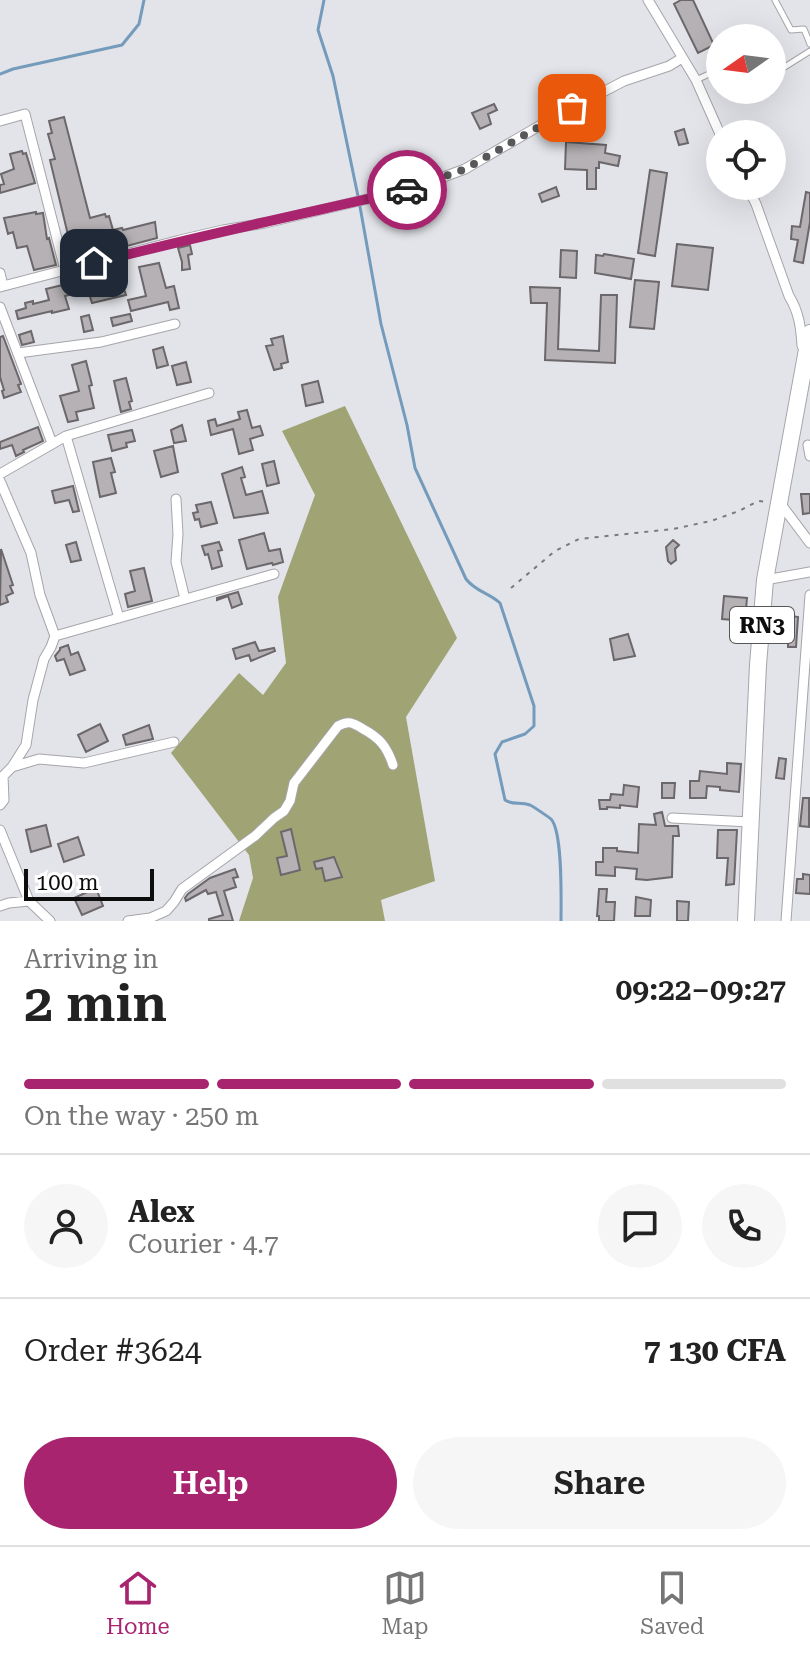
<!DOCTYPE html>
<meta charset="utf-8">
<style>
:root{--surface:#fff;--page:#f6f6f6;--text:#222;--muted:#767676;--line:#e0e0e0;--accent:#a9246f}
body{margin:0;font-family:"Roboto Serif",serif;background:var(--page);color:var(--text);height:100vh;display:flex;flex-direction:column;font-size:30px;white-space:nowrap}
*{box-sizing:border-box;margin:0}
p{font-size:26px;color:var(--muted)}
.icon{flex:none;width:44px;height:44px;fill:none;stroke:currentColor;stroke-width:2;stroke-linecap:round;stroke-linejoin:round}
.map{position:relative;height:921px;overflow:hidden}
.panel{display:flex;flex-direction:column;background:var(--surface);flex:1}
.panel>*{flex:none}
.needle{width:52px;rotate:256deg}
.tools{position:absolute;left:706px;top:24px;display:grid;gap:16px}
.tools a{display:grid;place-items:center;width:80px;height:80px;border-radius:50%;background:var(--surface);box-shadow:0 8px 32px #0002;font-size:40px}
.scale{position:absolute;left:24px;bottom:20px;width:130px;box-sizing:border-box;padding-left:8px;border:4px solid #0d0d0e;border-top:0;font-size:22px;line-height:28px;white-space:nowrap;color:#0d0d0e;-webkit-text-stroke:6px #fff;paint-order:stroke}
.pin{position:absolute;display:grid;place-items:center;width:68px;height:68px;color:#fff;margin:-34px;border-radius:16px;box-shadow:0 4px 12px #0006}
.courier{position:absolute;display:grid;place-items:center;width:80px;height:80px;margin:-40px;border:6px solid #a9246f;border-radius:50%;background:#fff;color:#222;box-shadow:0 2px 10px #0007}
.headline em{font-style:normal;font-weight:600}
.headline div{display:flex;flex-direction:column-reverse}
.headline{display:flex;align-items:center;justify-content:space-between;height:136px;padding:0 24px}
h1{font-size:52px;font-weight:600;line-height:60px}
.bar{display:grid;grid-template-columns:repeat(4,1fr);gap:12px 8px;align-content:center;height:96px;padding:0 24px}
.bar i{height:10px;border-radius:6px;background:var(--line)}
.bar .selected{background:var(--accent)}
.bar p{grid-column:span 4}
.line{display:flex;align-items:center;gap:20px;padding:0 24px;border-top:2px solid var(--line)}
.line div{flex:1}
.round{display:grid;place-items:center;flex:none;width:84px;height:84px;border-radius:42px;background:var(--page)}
.button{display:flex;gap:16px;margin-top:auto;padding:16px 24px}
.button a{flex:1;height:92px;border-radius:48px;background:var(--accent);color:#fff;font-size:32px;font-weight:600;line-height:92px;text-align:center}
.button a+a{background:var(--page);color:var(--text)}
.menu{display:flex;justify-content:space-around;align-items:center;height:112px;border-top:2px solid var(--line);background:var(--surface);font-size:22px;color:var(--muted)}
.menu a{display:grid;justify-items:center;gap:4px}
.menu .selected{color:var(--accent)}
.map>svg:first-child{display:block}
</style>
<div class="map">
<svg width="810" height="921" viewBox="0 0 810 921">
<rect width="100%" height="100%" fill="#e3e4e9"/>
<path fill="#a0a374" d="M345 406 457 638 406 717 435 881 381 900 385 921H239L253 878 249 855 171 753 239 673 263 695 286 663 278 597 315 495 282 431Z"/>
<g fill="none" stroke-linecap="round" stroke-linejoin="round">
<path stroke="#749bbc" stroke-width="3" d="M324 0 318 30 333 76 359 201 381 324 407 425 415 468 466 579C476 592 488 592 500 603L534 706V726L525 734 502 742 495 754 505 800C514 806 520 801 530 805 531 805 550 818 551 819 563 832 561 901 561 921
M0 74 13 69 122 45 139 24 144 0"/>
</g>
<path fill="#b5b1b4" stroke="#6b676a" stroke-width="2" d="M681 0H693L714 45 698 53 674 4Z
M494 104 497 110 488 114 491 124 480 129 472 113Z
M64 117 90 218 105 214 106 217 109 216 113 230 122 228 123 230 155 222 157 238 74 260 50 160 55 159 48 134 52 133 49 121Z
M684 129 688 143 679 145 675 132Z
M566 142 606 145 605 153 620 156 618 166 599 162V168H596V189H587V170L565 169Z
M22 151 23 154 26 153 35 183 0 193V185L4 184 1 174 14 169 10 154Z
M650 170 667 173 655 256 638 253Z
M556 187 559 196 542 202 539 194Z
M806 192 810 193V222L803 263 794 261 798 240 791 239 792 226 800 227Z
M36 212V214L43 213 47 239 49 238 56 265 34 270 27 246 17 248 13 232 8 234 4 218Z
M677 244 713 248 708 290 672 286Z
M190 245 192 254 188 255 190 269 182 270V262L178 248Z
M561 250 577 251 576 278 560 277Z
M604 254 634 259 631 279 595 273 596 255 603 256Z
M159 263 166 288 174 286 179 308 170 310 168 302 131 311 128 300 146 296 139 267Z
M112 273 115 288 123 286 126 295 92 303 88 290 65 296 69 309 52 313V311L18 319 16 311 26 308 25 303 33 301V304L49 300 46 289Z
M635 280 659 282 654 329 630 327Z
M530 287 560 288 558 349 599 351 601 295H617L615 363 545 360 547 303H531Z
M130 314 132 321 113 326 111 318Z
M89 315 93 330 84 332 81 317Z
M31 331 34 342 22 345 19 335Z
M3 336 21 384 18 385 21 392 4 398 2 391 4 390 0 377V337Z
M283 336 288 362 281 364 282 368 274 370 266 346 273 345 271 339Z
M163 347 168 365 157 368 153 350Z
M86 361 92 385 89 386 94 408 76 412 78 420 68 422 60 396 79 391 72 365Z
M186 362 191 382 177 385 172 366Z
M126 378 132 401 129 402 131 409 121 412 114 381Z
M318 381 323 402 306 406 302 385Z
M247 410 252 428 260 426 263 435 250 439 253 450 239 454 233 429 211 435 208 421 215 419 217 426 240 419 238 412Z
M182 425 186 441 174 443 171 430Z
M38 427 43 441 23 450 24 452 16 456 12 445 0 449V442Z
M132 430 135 441 126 443 127 447 112 451 108 435Z
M173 446 178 472 161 477 154 451Z
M111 458 115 472 111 473 116 493 100 497 93 462Z
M274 461 279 483 267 486 262 464Z
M242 467 245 477 241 478 246 495 262 491 268 513 234 518 222 474Z
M73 486 79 511 73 512 69 500 55 503 52 491Z
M801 494H810V513L803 514Z
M211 502 217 523 201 527 199 519 195 520 193 513 198 512 196 505Z
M264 533 269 551 280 549 283 562 273 565 272 563 247 569 239 540Z
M673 540 679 545 675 549 676 560 671 564 668 561 666 547Z
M76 542 81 560 71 562 66 545Z
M219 542 222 550 218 551 222 566 212 569 208 554 205 555 202 546Z
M1 549 13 585 10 586 13 593 6 596 8 602 0 605Z
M144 568 152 601 128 607 125 594 135 591 130 571Z
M238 592 242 604 232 608 228 596 217 600V598Z
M724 596 747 598 745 621 722 619Z
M792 616 798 617 796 647H788V634Z
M628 634 635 656 614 660 610 639Z
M255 642 259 651 274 648 275 651 251 661 249 655 236 659 233 649Z
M68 645 71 655 78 652 85 670 70 675 64 659 57 661 55 656 60 650V648Z
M100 724 108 741 86 752 78 735Z
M149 725 153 739 126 745 123 735Z
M779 758 786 759 784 779 776 778Z
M727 763 741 764 739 792 720 790V787L707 786 706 798H690V781H699L700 771 727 774Z
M662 783H675L674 798H662Z
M624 785 639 787 637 807 620 805V808L607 807V809H600L599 800H610L611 794 623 795Z
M803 798H809V827L800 826Z
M662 812 665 826H678L679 836H673L672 877 647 880 636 879 637 869 615 867V876L596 875V862H603V848H617V851L638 853 639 824 656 825 654 814Z
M46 825 51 846 31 852 26 830Z
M291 829 300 870 281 875 277 858 287 856 281 832Z
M718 830H737L734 884 726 885 728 858H717Z
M78 837 84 855 64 862 58 844Z
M334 857 342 877 325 881 322 868 316 869 314 862Z
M235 869 238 877 233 878 236 887 224 891 233 921H209V919L223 915 216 892 208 894 206 890 186 901 185 898 188 894 210 878Z
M803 874 810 875V894L796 893 797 879H803Z
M96 888 103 906 82 915 74 898Z
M599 889H607L606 902H615L614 921H599V916H597Z
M636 897 651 900 650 916H635Z
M677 901 689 902 688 921H677Z"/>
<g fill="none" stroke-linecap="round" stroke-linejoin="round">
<g stroke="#a5a5aa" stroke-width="7">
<path id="lane" d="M775 0 791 30 804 29 810 44
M772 75 810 51
M696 80 720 69"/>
</g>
<g stroke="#a5a5aa" stroke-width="11">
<path id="street" d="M648 0 696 80 720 134
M0 121 25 114 65 270
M747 186 756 204 789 296C799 312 801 328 802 346
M0 273 3 286
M0 287 180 240 223 230 265 223 414 188 465 169 546 122 624 81 669 66 682 58
M0 307 52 443
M18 353 101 342 175 324
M66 436 119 618
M808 445 810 456
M0 474 66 436 209 393
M0 481 31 553 40 595 55 636 51 647 44 659 33 700 26 745 12 767 3 776 4 800 0 805
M176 499 178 534 176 562 185 599
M780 503 810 543
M765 580 810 572
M55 636 274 574
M12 767 39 759 84 763 174 742
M672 818 750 822
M0 830 29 901
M0 906 9 903 29 901 50 921
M128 921 150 918 166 911 174 902 182 889 255 836 274 818 284 811 290 801 294 783 338 726C349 720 353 723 363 729 380 738 387 747 393 765
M786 921 810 595"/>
</g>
<g stroke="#a5a5aa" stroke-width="18">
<path id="highway" d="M746 921 758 665 765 580 810 333"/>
</g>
<path stroke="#797a7d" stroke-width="2" stroke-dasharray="4 6" stroke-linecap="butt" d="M511 588 555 551 579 539 673 529 711 521 739 511 758 501 768 502"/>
<use href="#lane" stroke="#fff" stroke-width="5"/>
<use href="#street" stroke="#fff" stroke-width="9"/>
<use href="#highway" stroke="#fff" stroke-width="16"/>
</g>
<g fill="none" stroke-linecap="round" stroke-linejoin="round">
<path stroke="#58585b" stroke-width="8" stroke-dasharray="0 14.4" d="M407 190 465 169 572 108"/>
<path stroke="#a9246f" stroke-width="10" d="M94 263C197 236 302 214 407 190"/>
</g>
<g text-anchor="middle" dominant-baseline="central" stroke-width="6" stroke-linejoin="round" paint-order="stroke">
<rect fill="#fff" stroke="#565656" stroke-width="2" x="730" y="607" width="64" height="36" rx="6"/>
<g font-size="22" font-weight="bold" fill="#0d0d0e">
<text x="762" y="625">RN3</text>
</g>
</g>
</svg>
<div class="tools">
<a><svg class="needle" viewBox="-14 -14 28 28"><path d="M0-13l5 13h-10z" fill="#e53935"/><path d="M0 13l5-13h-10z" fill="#767676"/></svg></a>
<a><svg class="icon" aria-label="locate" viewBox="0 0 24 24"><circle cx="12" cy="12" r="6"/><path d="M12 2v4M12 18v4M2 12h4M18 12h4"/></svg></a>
</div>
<div class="scale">100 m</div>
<div class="pin" style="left:572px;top:108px;background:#ea580c"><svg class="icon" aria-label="bag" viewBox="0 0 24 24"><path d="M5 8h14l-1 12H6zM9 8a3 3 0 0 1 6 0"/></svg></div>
<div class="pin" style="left:94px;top:263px;background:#1f2937"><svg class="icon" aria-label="home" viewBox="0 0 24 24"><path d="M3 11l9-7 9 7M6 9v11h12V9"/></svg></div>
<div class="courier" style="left:407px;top:190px"><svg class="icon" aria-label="car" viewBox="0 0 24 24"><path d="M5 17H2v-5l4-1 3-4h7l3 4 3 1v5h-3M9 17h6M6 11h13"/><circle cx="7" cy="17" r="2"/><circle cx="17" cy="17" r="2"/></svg></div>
</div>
<section class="panel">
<div class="headline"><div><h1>2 min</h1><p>Arriving in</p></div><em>09:22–09:27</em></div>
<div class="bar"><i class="selected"></i><i class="selected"></i><i class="selected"></i><i></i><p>On the way · 250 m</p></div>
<div class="line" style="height:144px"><a class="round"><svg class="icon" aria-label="person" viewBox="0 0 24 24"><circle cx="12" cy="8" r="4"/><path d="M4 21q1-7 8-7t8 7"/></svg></a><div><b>Alex</b><p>Courier · 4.7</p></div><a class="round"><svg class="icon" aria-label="chat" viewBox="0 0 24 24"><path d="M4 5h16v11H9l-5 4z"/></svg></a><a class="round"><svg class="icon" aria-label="phone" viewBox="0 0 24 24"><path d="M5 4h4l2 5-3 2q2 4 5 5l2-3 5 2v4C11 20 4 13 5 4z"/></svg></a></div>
<div class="line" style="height:104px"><div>Order #3624</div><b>7 130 CFA</b></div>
<div class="button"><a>Help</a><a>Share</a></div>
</section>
<nav class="menu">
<a class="selected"><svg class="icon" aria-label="home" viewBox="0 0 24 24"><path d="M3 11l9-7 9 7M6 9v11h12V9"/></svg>Home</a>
<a><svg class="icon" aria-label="map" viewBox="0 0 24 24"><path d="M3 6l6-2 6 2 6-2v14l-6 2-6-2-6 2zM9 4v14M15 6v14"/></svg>Map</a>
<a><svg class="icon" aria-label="saved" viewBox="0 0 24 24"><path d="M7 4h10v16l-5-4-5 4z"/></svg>Saved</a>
</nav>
